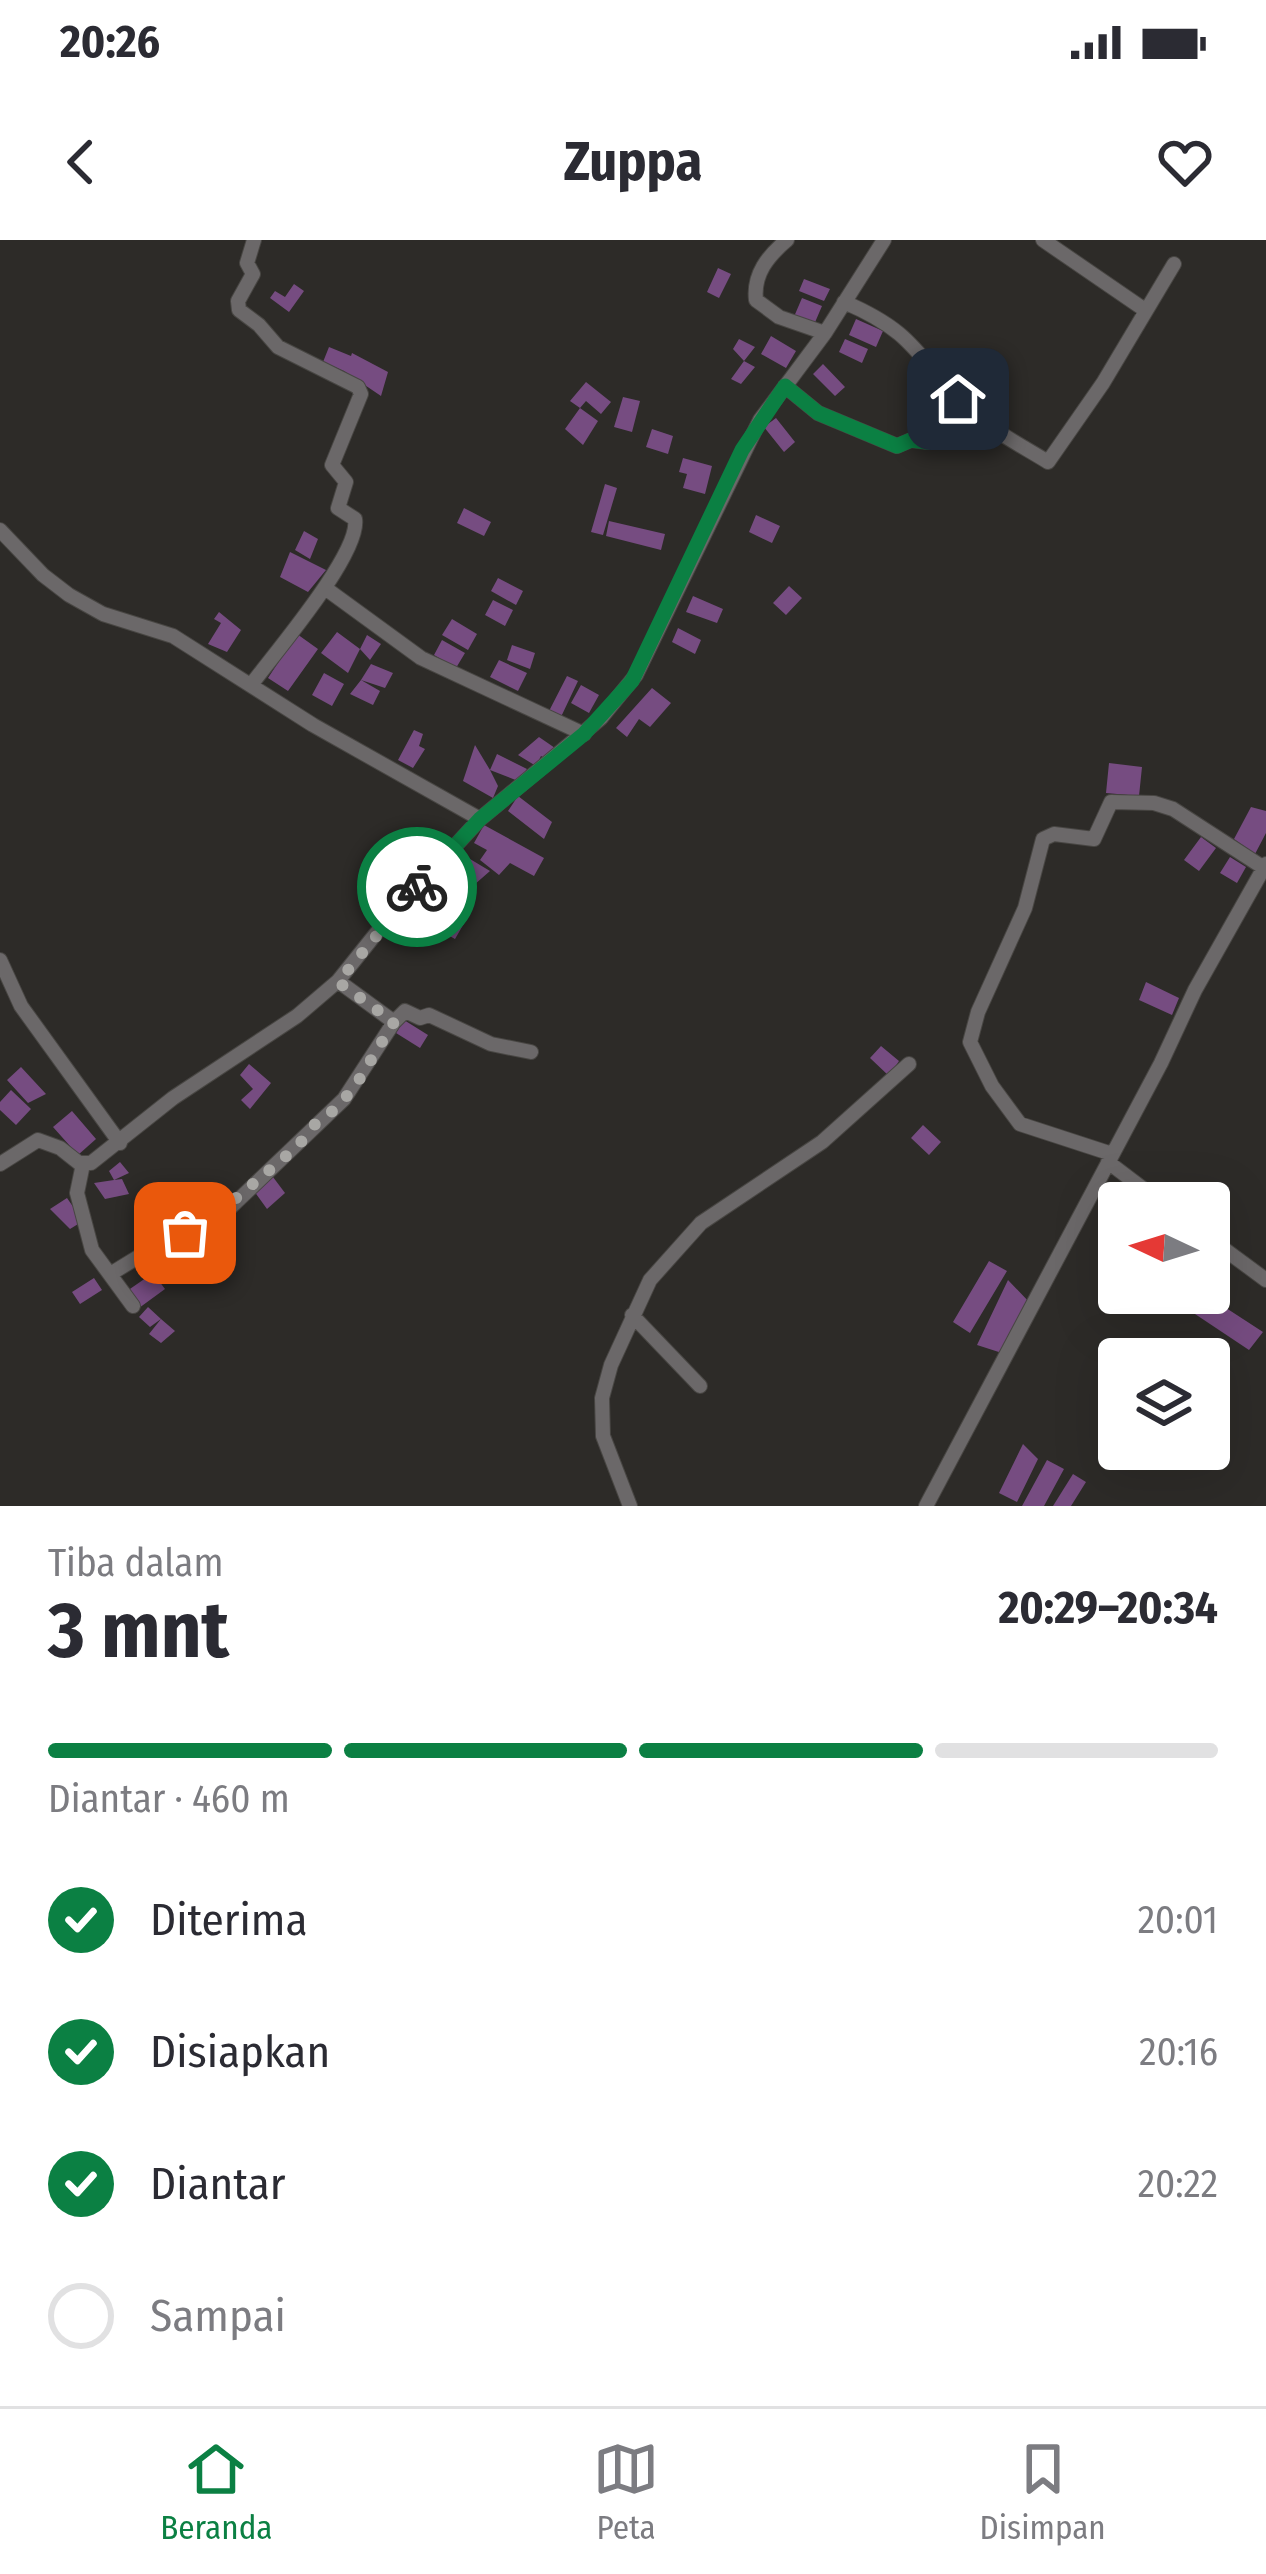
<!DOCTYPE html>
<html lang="id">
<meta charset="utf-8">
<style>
:root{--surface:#fff;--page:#f2f2f3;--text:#2b2b33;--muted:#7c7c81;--line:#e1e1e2;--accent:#0b8043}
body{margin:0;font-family:"Fira Sans Condensed",sans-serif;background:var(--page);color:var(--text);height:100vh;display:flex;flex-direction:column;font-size:45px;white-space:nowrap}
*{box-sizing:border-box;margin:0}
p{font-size:39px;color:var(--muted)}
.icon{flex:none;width:66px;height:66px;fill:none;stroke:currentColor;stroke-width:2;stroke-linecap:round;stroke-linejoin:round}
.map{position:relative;height:1266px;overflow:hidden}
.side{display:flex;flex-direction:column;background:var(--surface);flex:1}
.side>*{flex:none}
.needle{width:78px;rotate:274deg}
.controls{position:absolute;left:1098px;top:942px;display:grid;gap:24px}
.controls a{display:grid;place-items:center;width:132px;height:132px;border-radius:12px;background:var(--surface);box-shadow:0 12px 48px #0002;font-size:60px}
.pin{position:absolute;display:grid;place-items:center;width:102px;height:102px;color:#fff;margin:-51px;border-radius:24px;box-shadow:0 6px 18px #0006}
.courier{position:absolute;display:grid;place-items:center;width:120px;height:120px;margin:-60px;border:9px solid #0b8043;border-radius:50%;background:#fff;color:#222;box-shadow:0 3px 15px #0007}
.overview em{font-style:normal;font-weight:700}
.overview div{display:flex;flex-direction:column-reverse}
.overview{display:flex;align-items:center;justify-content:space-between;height:204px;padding:0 48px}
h1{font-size:78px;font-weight:700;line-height:90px}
.bar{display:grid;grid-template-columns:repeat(4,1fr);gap:18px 12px;align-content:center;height:144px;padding:0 48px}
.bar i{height:15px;border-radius:9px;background:var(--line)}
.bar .selected{background:var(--accent)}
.bar p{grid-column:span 4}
ol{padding:0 48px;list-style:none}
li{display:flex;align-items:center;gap:36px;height:132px}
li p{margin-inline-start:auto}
li .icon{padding:12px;border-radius:50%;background:var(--accent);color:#fff;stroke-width:4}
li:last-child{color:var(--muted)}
li i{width:66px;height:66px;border:6px solid var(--line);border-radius:50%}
.status{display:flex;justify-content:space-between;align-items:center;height:84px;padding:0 60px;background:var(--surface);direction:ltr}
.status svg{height:33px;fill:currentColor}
header{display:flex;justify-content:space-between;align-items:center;height:156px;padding:0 48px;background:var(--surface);font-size:54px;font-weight:700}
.dock{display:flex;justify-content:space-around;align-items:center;height:168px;border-top:3px solid var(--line);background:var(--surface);font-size:33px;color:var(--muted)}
.dock a{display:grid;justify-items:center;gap:6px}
.dock .selected{color:var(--accent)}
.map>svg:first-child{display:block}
</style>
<div class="status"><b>20:26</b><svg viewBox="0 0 49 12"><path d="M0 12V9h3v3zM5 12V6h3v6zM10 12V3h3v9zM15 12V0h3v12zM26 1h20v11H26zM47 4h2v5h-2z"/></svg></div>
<header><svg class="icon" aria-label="back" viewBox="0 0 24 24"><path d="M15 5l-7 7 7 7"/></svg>Zuppa<svg class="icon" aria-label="heart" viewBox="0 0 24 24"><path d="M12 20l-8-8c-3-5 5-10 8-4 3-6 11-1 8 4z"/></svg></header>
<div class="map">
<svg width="1266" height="1266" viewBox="0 0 1266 1266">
<rect width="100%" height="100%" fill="#2d2b28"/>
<path fill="#764c81" d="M718 28 731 34 719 58 707 52Z
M804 39 830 49 824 61 799 51Z
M294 44 304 51 289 72 270 58 275 51 285 57Z
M802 58 822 66 813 87 793 79Z
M856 79 883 91 876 107 849 95Z
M771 96 796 111 786 128 761 114Z
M739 99 755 107 744 121 755 127 741 144 731 139 744 121 733 109Z
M845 99 868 109 862 123 839 112Z
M329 107 351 116 352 113 388 132 381 156 344 131 323 122Z
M823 124 845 147 835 156 813 134Z
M586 142 611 162 601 174 586 161 580 168 570 161Z
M623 157 640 161 632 192 614 187Z
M580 168 598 181 583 205 565 189Z
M776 178 795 202 784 212 764 187Z
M652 189 673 196 668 214 646 207Z
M683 218 712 226 705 254 683 248 687 234 679 232Z
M605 244 617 248 603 295 591 292Z
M464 268 491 282 484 296 457 283Z
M756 275 780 286 772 303 749 292Z
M609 281 665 294 661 310 606 296Z
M304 291 318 299 310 319 295 310Z
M290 312 326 330 308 352 280 337Z
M498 338 523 351 516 365 491 351Z
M789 346 802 358 786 375 773 363Z
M693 356 723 369 717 383 686 372Z
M493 360 513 370 505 386 485 375Z
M219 372 241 390 227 412 208 404 221 383 214 379Z
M452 379 477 394 468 410 442 395Z
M678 388 701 400 695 414 672 402Z
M337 392 360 409 367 395 381 404 370 420 360 409 348 433 321 413Z
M297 394 318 409 288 451 268 438Z
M442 400 465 413 456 428 434 415Z
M512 405 535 413 530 429 507 420Z
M499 420 527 433 518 451 490 437Z
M371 424 393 433 385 448 361 440Z
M324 433 344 444 332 466 312 455Z
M567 436 578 441 560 479 548 473Z
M361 440 380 451 373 465 350 454Z
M581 445 599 455 589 473 571 463Z
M652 448 671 463 650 487 639 479 627 497 616 488Z
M414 490 423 494 419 506 425 509 413 528 398 520Z
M539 497 555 508 546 519 541 516 536 526 518 515Z
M475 505 490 530 497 514 527 529 518 541 490 530 498 546 493 558 463 541Z
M1109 523 1142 527 1139 556 1106 553Z
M518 556 552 582 544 599 508 571Z
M1251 567 1266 571V593L1255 614 1234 599Z
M484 585 544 618 534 636 510 623 499 635 480 620 487 610 474 603Z
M1201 597 1216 608 1199 631 1184 620Z
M465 616 490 631 474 645 460 625Z
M1230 617 1246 627 1237 643 1220 633Z
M440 666 466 680 455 699 430 685Z
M1146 742 1179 758 1172 775 1139 760Z
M404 780 428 795 420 808 396 793Z
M881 806 899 821 889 836 870 818Z
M249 824 271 843 250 869 241 860 253 849 240 835Z
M21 827 46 854 28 863 7 840Z
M11 850 31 869 16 885 0 870V862Z
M72 871 96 899 78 915 53 887Z
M923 885 941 902 929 915 911 898Z
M120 922 129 933 114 940 122 939 129 954 105 959 94 943 114 940 109 931Z
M273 937 285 953 267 969 254 951Z
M209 948 224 964 205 987 190 972 204 961Z
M67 958 83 981 70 989 50 969Z
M1108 963 1119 970V993L1098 979Z
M989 1021 1007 1031 970 1093 953 1082Z
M153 1033 165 1049 139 1068 127 1051Z
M94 1038 102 1050 80 1064 72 1052Z
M1008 1040 1031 1064 1005 1114 977 1105Z
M1175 1053H1203L1263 1092 1249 1110 1171 1058Z
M148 1067 161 1079 175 1091 161 1103 149 1094 161 1079 150 1087 139 1077Z
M1023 1204 1038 1219 1017 1262 999 1253Z
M1047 1220 1064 1229 1044 1266H1022Z
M1073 1234 1086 1242 1071 1266H1053Z"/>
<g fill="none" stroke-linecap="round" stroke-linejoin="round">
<g stroke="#484643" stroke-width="16">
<path id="minor" d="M787 0C768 16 753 34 756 60L779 77 825 93
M1043 0 1145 70
M844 62C907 89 914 109 956 157 979 184 1019 204 1048 222L1103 143 1174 24
M785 146 818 173 897 206 911 200 927 202 958 159
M0 290 43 335 69 355 103 374 173 396 313 485 480 579
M325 348 421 418 584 494
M251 445C274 414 361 313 355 279L338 268 346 242 332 225 361 154 358 147 278 107 259 85 239 70 238 61 253 34 247 23 254 0
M0 720 21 766 120 903
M394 782 405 771 420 778 429 775 491 804 531 812
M1112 914 1020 884 992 846 970 802 978 772 1025 668 1043 599 1054 594 1094 599 1111 562 1154 563 1173 569 1264 628
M1108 922 1162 963
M0 924 38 900 60 908 79 923H91L173 858 297 776 338 741 386 681 480 579 601 478 636 435 760 180 825 93 884 0
M83 924 77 953 92 1010 133 1066
M1209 998 1266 1040
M112 1033 169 998 210 987 344 859 394 782 338 741
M632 1075 700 1146
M630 1266 603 1196 602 1158 611 1125 650 1040 701 983 822 902 909 824
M926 1266 1161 823 1195 750 1266 624"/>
</g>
<use href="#minor" stroke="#6b6869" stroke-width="14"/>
</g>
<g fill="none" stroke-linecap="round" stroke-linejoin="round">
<path stroke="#a8a7a4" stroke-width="12" stroke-dasharray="0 21.6" d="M185 993 210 987 235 959 297 907 316 883 334 870 354 848 394 782 338 742 417 647"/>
<path stroke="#0b8043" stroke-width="15" d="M417 647 480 579 584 494 632 441 742 210 785 146 818 173 897 206 911 200 927 202 958 159"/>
</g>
</svg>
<div class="controls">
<a><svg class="needle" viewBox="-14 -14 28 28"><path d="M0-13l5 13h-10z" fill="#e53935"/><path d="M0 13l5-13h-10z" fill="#7c7c81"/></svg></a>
<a><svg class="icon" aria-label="layers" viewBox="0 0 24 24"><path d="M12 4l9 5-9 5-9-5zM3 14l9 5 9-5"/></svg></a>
</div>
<div class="pin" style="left:185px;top:993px;background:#ea580c"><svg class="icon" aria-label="bag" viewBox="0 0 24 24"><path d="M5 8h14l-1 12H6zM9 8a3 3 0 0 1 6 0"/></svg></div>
<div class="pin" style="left:958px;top:159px;background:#1f2937"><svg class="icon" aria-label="home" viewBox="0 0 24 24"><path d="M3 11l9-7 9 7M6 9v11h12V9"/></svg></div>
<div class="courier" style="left:417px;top:647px"><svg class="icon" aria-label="bike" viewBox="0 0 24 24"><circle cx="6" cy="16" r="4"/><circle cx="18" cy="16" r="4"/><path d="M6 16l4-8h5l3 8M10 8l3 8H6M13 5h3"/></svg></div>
</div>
<section class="side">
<div class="overview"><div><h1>3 mnt</h1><p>Tiba dalam</p></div><em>20:29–20:34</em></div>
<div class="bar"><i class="selected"></i><i class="selected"></i><i class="selected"></i><i></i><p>Diantar · 460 m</p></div>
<ol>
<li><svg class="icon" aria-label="check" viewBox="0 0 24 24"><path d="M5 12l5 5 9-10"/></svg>Diterima<p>20:01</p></li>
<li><svg class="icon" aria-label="check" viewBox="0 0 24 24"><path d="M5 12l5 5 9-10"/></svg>Disiapkan<p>20:16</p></li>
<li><svg class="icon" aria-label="check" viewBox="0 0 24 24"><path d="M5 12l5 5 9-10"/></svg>Diantar<p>20:22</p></li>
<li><i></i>Sampai</li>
</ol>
</section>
<nav class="dock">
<a class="selected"><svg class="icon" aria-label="home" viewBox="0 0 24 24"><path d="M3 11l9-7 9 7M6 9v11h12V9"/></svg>Beranda</a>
<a><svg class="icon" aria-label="map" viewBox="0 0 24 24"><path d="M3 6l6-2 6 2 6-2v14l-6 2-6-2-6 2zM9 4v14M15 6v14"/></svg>Peta</a>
<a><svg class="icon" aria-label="saved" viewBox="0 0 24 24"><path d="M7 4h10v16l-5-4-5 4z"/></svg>Disimpan</a>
</nav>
